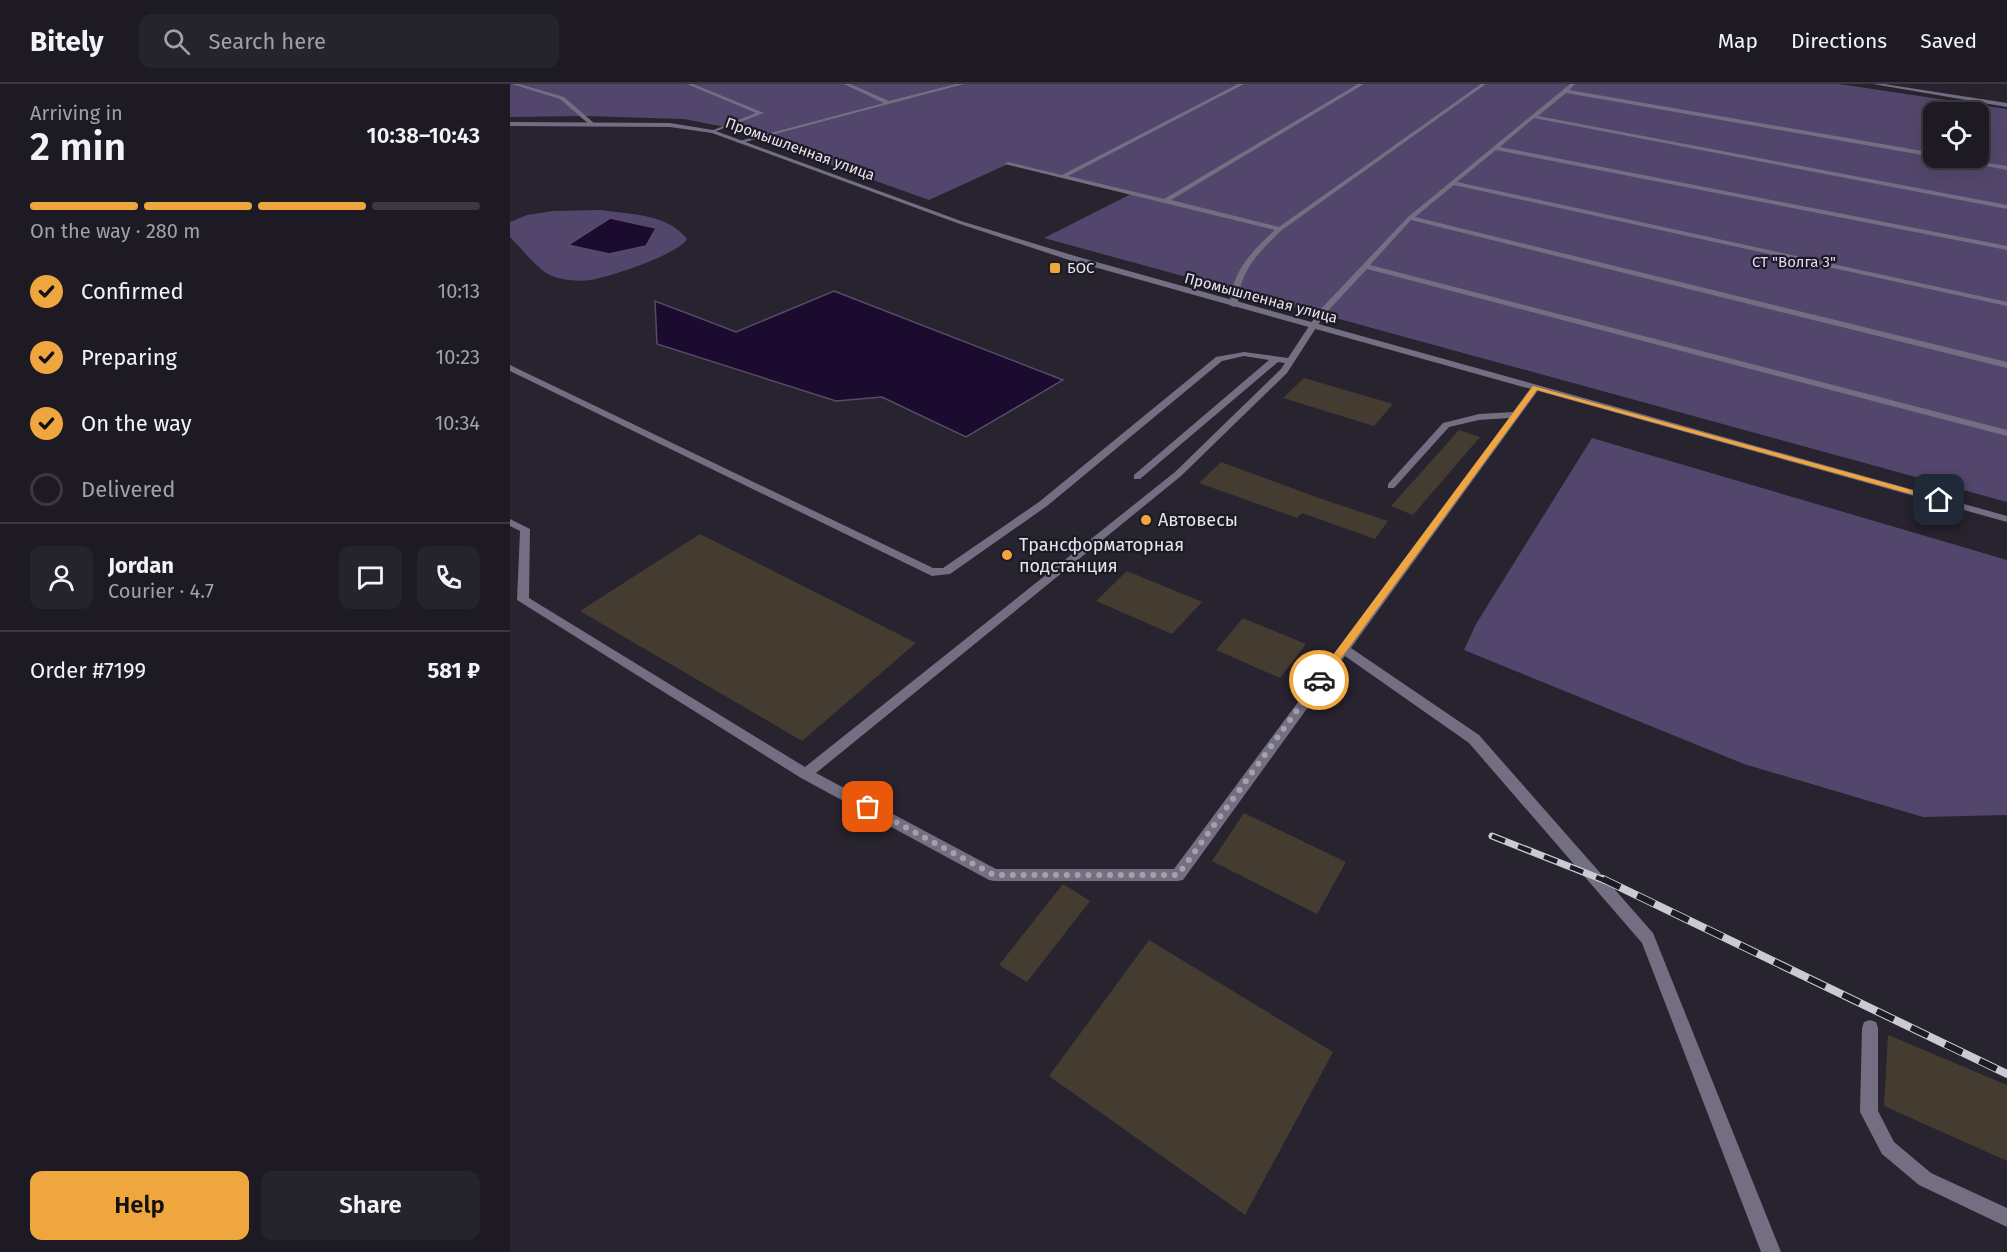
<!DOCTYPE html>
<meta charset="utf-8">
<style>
:root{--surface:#1d1a23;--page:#25232b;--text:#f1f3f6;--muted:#a0a1a6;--line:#3b3841;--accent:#f0a63f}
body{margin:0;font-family:"Fira Sans",sans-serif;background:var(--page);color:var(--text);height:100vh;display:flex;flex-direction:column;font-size:22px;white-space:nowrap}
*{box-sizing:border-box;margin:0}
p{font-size:20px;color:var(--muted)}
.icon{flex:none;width:33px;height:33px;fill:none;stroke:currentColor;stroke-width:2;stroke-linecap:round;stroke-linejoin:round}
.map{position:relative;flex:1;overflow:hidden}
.side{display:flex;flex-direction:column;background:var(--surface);width:510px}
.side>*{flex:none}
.buttons{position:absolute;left:1413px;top:18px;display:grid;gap:12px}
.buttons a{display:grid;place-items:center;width:66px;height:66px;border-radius:12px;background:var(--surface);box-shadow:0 6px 24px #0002,0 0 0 2px var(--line);font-size:30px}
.pin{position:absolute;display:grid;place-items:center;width:51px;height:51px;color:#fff;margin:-26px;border-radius:12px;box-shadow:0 3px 9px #0006}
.courier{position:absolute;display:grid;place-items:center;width:60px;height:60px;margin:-30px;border:4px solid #f0a63f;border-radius:50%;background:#fff;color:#222;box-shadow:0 2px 8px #0007}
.headline em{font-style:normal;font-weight:600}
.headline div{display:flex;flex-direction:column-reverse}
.headline{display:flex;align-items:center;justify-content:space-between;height:102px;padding:0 30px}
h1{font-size:39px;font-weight:600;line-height:45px}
.bar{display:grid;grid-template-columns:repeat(4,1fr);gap:9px 6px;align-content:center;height:72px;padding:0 30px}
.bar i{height:8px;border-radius:4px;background:var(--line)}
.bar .on{background:var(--accent)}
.bar p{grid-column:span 4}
.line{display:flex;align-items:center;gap:15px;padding:0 30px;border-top:2px solid var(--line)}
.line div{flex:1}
.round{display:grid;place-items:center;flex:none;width:63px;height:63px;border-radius:12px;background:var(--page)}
ol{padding:0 30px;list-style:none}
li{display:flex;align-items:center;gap:18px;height:66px}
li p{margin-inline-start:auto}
li .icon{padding:6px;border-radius:50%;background:var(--accent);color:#111;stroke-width:4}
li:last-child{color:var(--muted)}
li i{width:33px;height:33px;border:3px solid var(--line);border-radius:50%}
.cta{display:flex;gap:12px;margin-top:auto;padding:12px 30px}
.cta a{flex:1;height:69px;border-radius:12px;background:var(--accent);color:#111;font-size:24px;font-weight:600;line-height:69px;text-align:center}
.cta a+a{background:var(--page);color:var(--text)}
header{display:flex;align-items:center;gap:36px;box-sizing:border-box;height:84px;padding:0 30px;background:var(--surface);border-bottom:2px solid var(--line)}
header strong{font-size:28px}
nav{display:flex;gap:33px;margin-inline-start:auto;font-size:21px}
.search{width:420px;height:54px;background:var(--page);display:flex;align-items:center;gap:15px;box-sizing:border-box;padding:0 21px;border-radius:12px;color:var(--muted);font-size:22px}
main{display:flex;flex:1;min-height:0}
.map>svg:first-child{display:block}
</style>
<header>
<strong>Bitely</strong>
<div class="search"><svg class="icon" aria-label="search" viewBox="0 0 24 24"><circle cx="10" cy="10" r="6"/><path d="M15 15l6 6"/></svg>Search here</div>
<nav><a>Map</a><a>Directions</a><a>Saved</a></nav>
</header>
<main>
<section class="side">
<div class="headline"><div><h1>2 min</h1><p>Arriving in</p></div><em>10:38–10:43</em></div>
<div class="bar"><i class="on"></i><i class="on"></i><i class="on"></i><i></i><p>On the way · 280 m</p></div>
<ol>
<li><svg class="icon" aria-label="check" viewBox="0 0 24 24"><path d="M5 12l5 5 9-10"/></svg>Confirmed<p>10:13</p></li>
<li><svg class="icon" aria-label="check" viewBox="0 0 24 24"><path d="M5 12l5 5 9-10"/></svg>Preparing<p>10:23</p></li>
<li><svg class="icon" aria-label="check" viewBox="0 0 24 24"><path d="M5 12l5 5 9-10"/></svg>On the way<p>10:34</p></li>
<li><i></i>Delivered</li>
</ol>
<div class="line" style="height:108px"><a class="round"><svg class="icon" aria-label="person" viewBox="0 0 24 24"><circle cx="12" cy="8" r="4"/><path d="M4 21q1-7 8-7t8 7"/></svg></a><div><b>Jordan</b><p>Courier · 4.7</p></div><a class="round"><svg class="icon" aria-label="chat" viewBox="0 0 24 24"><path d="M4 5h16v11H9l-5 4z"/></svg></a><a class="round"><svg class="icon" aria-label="phone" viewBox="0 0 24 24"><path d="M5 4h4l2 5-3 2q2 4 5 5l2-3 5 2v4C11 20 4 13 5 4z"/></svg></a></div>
<div class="line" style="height:78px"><div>Order #7199</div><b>581 ₽</b></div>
<div class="cta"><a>Help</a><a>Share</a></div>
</section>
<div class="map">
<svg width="1497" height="1168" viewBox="0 0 1497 1168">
<rect width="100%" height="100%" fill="#27232f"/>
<path fill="#53466c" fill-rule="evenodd" d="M0 0H1329L1497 25V418L534 154 621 110 498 80 419 116 215 43 174 35 75 32 0 33ZM1424 28H1468V74H1424Z
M91 126C122 131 156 129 177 155 167 171 102 192 81 196 68 198 47 196 36 189 23 180 11 164 0 153V138L17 131 43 127Z
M1082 354 1497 476V731L1413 733 1234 680 954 566 966 540Z"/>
<path fill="#1a0b2f" stroke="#574c68" stroke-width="1.5" d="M100 134 146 144 136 162 99 170 58 161Z
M324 207 553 296 456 353 372 313 326 317 147 260 145 217 226 248Z"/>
<path fill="#453c31" d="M794 294 883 320 864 342 773 314Z
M949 346 970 353 903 431 881 422Z
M711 378 806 413 878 437 865 455 792 429 787 434 689 399Z
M190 450 406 559 292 657 70 527Z
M617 487 692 518 662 550 586 517Z
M733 534 796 560 770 594 706 566Z
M734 729 836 778 807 830 702 777Z
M553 800 580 817 517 898 489 881Z
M639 856 823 968 735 1131 539 992Z
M1378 951 1497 1001V1077L1374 1022Z"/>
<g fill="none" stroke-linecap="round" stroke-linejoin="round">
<path fill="#746e82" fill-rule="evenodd" d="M2 0H9L54 13 85 40 80 41 50 15Z
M177 0H183L254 29 201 49V47L246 29Z
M334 0H340L379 17 446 0H454L231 59 226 58 374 19Z
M728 0H734L558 92 654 115 848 0H854L661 116 769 143 971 0H976L772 146C749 168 728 188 728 221L724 223 720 221C721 188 742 167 765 146L495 80 498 78 552 91Z
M1060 0H1065L1059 6 1424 69V73L1056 9 1028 32 1497 121V125L1024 34 990 63 1497 162V166L986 66 947 98 1497 218V222L944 101 905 133 1497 278V284L901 136 860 181 1497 346V352L857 185 815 230 777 289 671 392 306 689 486 785H664L999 334 969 336 939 343 884 404H878V400L933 339 969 330 1003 328 1023 301H1029V305L841 564 969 651 1143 849 1271 1168H1251L1132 859 959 659 835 572 673 796 668 797H484L479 796 291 694 7 516 10 447 0 442V435L20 445 19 514 295 683 665 388 771 285 775 279 768 278 630 395H624V391L759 276 734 272 712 277 537 422 440 490 422 492 0 287V281L423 484H433L529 418 706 273 734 268 778 274 809 227 898 133Z
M1363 0H1374L1497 19V23Z
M1434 74H1445L1497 82V86Z
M1360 936 1366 938 1368 944V1027L1384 1058 1421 1089 1497 1124V1143L1409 1101 1372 1070 1350 1028 1352 944 1354 938Z"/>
<path fill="#746e82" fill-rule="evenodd" d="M0 38 160 39 203 46 451 137 565 172 1497 432V438L559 176 447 139 202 49 160 43 0 42Z"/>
<g stroke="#cbc9d1" stroke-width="7">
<path id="rail-far1" d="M982 752 1096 797"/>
</g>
<g stroke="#cbc9d1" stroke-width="8">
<path id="rail" d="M1093 795 1497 990"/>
</g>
<use href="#rail-far1" stroke="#1d1a25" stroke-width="4.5" stroke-dasharray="14" stroke-linecap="butt"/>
<use href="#rail" stroke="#1d1a25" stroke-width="6" stroke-dasharray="19" stroke-linecap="butt"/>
</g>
<path fill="#f0a63f" d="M1023 302 1431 414 1433 416 1426 417 1027 306 813 599H806V594Z"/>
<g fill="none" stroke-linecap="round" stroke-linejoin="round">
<path stroke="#a3a0aa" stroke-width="6" stroke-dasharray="0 10.8" d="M358 723 484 791H668L809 596"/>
</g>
<g fill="#f0a63f" stroke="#1d1a25" stroke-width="2">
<rect x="539" y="178" width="12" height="12" rx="3"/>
<circle cx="636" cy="436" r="6"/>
<circle cx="497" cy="471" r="6"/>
</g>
<g text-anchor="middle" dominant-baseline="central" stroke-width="4.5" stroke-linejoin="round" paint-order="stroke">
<g font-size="15" fill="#e6e4ec" stroke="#1d1a25">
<text transform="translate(290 65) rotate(20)">Промышленная улица</text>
<text transform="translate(751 214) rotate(15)">Промышленная улица</text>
</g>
<g font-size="15" fill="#e1d8f5" stroke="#1d1a25">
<text x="1284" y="178">СТ "Волга 3"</text>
</g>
<g font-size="15" fill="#e6e4ec" stroke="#1d1a25" text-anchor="start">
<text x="557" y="184">БОС</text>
</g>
<g font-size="18" fill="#e6e4ec" stroke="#1d1a25" text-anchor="start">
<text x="648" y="436">Автовесы</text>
<text x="509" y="461">Трансформаторная<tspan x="509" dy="21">подстанция</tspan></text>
</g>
</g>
</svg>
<div class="buttons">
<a><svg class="icon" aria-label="locate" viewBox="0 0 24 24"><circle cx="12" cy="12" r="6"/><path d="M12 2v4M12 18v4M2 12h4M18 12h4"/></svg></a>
</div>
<div class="pin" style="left:358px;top:723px;background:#ea580c"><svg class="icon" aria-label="bag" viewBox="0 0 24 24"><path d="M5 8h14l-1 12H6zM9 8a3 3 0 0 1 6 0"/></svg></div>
<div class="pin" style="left:1429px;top:416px;background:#1f2937"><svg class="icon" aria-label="home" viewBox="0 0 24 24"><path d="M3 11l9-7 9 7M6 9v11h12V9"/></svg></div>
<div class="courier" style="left:809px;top:596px"><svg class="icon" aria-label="car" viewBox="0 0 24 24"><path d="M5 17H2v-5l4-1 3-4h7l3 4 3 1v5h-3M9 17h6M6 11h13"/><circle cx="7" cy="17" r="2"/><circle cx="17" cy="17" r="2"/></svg></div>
</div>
</main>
